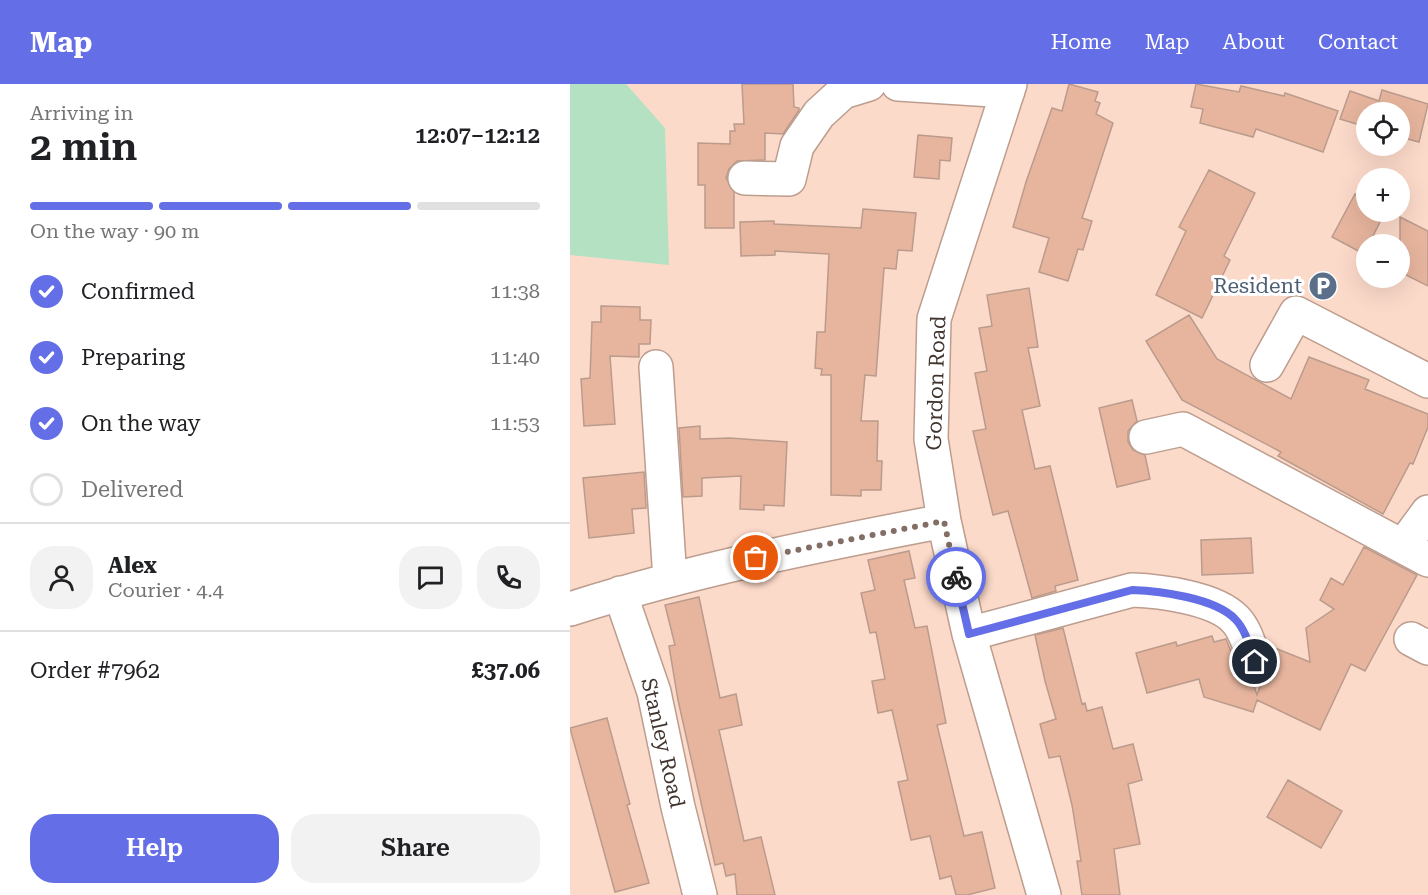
<!DOCTYPE html>
<meta charset="utf-8">
<style>
:root{--surface:#fff;--page:#f2f2f2;--text:#202124;--muted:#757577;--line:#e0e0e0;--accent:#636ee7}
body{margin:0;font-family:"Roboto Serif",serif;background:var(--page);color:var(--text);height:100vh;display:flex;flex-direction:column;font-size:22px;white-space:nowrap}
*{box-sizing:border-box;margin:0}
p{font-size:20px;color:var(--muted)}
.icon{flex:none;width:33px;height:33px;fill:none;stroke:currentColor;stroke-width:2;stroke-linecap:round;stroke-linejoin:round}
.map{position:relative;flex:1;overflow:hidden}
.side{display:flex;flex-direction:column;background:var(--surface);width:570px}
.side>*{flex:none}
.fabs{position:absolute;left:786px;top:18px;display:grid;gap:12px}
.fabs a{display:grid;place-items:center;width:54px;height:54px;border-radius:50%;background:var(--surface);box-shadow:0 6px 24px #0002;font-size:30px}
.pin{position:absolute;display:grid;place-items:center;width:51px;height:51px;color:#fff;margin:-26px;border:3px solid #fff;border-radius:50%;box-shadow:0 2px 6px #0007}
.courier{position:absolute;display:grid;place-items:center;width:60px;height:60px;margin:-30px;border:4px solid #636ee7;border-radius:50%;background:#fff;color:#222;box-shadow:0 2px 8px #0007}
.summary em{font-style:normal;font-weight:600}
.summary div{display:flex;flex-direction:column-reverse}
.summary{display:flex;align-items:center;justify-content:space-between;height:102px;padding:0 30px}
h1{font-size:39px;font-weight:600;line-height:45px}
.bar{display:grid;grid-template-columns:repeat(4,1fr);gap:9px 6px;align-content:center;height:72px;padding:0 30px}
.bar i{height:8px;border-radius:4px;background:var(--line)}
.bar .selected{background:var(--accent)}
.bar p{grid-column:span 4}
.line{display:flex;align-items:center;gap:15px;padding:0 30px;border-top:2px solid var(--line)}
.line div{flex:1}
.round{display:grid;place-items:center;flex:none;width:63px;height:63px;border-radius:24px;background:var(--page)}
ol{padding:0 30px;list-style:none}
li{display:flex;align-items:center;gap:18px;height:66px}
li p{margin-inline-start:auto}
li .icon{padding:6px;border-radius:50%;background:var(--accent);color:#fff;stroke-width:4}
li:last-child{color:var(--muted)}
li i{width:33px;height:33px;border:3px solid var(--line);border-radius:50%}
.primary-button{display:flex;gap:12px;margin-top:auto;padding:12px 30px}
.primary-button a{flex:1;height:69px;border-radius:24px;background:var(--accent);color:#fff;font-size:24px;font-weight:600;line-height:69px;text-align:center}
.primary-button a+a{background:var(--page);color:var(--text)}
header{display:flex;align-items:center;gap:36px;box-sizing:border-box;height:84px;padding:0 30px;background:var(--accent);color:#fff}
header strong{font-size:28px}
nav{display:flex;gap:33px;margin-inline-start:auto;font-size:21px}
main{display:flex;flex:1;min-height:0}
.map>svg:first-child{display:block}
</style>
<header>
<strong>Map</strong>
<nav><a>Home</a><a>Map</a><a>About</a><a>Contact</a></nav>
</header>
<main>
<section class="side">
<div class="summary"><div><h1>2 min</h1><p>Arriving in</p></div><em>12:07–12:12</em></div>
<div class="bar"><i class="selected"></i><i class="selected"></i><i class="selected"></i><i></i><p>On the way · 90 m</p></div>
<ol>
<li><svg class="icon" aria-label="check" viewBox="0 0 24 24"><path d="M5 12l5 5 9-10"/></svg>Confirmed<p>11:38</p></li>
<li><svg class="icon" aria-label="check" viewBox="0 0 24 24"><path d="M5 12l5 5 9-10"/></svg>Preparing<p>11:40</p></li>
<li><svg class="icon" aria-label="check" viewBox="0 0 24 24"><path d="M5 12l5 5 9-10"/></svg>On the way<p>11:53</p></li>
<li><i></i>Delivered</li>
</ol>
<div class="line" style="height:108px"><a class="round"><svg class="icon" aria-label="person" viewBox="0 0 24 24"><circle cx="12" cy="8" r="4"/><path d="M4 21q1-7 8-7t8 7"/></svg></a><div><b>Alex</b><p>Courier · 4.4</p></div><a class="round"><svg class="icon" aria-label="chat" viewBox="0 0 24 24"><path d="M4 5h16v11H9l-5 4z"/></svg></a><a class="round"><svg class="icon" aria-label="phone" viewBox="0 0 24 24"><path d="M5 4h4l2 5-3 2q2 4 5 5l2-3 5 2v4C11 20 4 13 5 4z"/></svg></a></div>
<div class="line" style="height:78px"><div>Order #7962</div><b>£37.06</b></div>
<div class="primary-button"><a>Help</a><a>Share</a></div>
</section>
<div class="map">
<svg width="858" height="811" viewBox="0 0 858 811">
<rect width="100%" height="100%" fill="#fcdaca"/>
<path fill="#b5e1c3" d="M0 0H56L95 44 99 181 0 171Z"/>
<path fill="#e7b59e" stroke="#ba9b8c" stroke-width="1.5" d="M172 0H223L224 23 229 24V26L213 50 195 49V76L167 77 159 85 156 94 164 108V144H135V101H128V59L160 60V47H165L164 40H174Z
M499 0 528 8 525 17 530 19 526 30 543 39 512 134 522 137 513 166 508 165 498 197 469 188 479 154 443 143 456 98 482 24 492 27Z
M626 0 669 8 671 2 714 12 715 9 768 27 753 68 686 45 683 53 630 39 633 25 621 23Z
M812 6 858 20 849 58 830 53V28H796V43L770 35 780 7 809 17Z
M348 51 382 54 380 77 370 76 369 95 344 93Z
M639 86 685 109 654 172 660 176 632 234 586 211 616 147 609 143Z
M785 110 796 116V128H815L799 160H796L794 170 762 153Z
M293 125 346 129 342 167 328 166 326 185 314 184 306 292 295 291 291 337H308L307 377H312L311 406H291V412L261 411V291H251L252 285 245 284 247 248H255L259 170 205 167V171L171 172 170 138 204 137V140L291 144Z
M830 133 858 147V202L830 188Z
M459 204 468 263 458 264 470 322 452 326 465 385 480 382 508 496 485 502 486 507 462 514 438 427 423 431 403 347 416 345 405 289 417 287 409 244 422 242 417 211Z
M31 222 70 223V236H81L80 260H69V273L40 272 45 340 14 342 11 295 20 294 22 238H31Z
M619 231 647 275 721 315 739 273 799 296 795 305 858 330V343L843 380 840 379 813 430 708 372 711 368 612 316 576 257Z
M562 316 567 337 558 347V358L563 366 575 371 580 395 547 403 529 324Z
M130 342V355L160 354 217 358 214 422 194 421V426L170 425 171 392 132 394V412L113 413 109 344Z
M74 388 76 424 62 425 64 449 19 454 13 394Z
M681 454 683 489 632 491 631 456Z
M794 463 847 491 795 587 781 580 750 646 687 616 683 628 634 613 629 595 577 609 566 569 606 558 607 562 642 552 644 558 656 555 668 585 673 592 682 596 687 611 693 594 703 582 705 564 740 578 736 544 764 525 750 516 761 494 773 501Z
M339 467 345 494 334 496 345 544 357 542 376 639 367 641 394 752 412 748 425 804 397 811H386L381 792 370 795 360 752 341 756 328 698 338 696 322 626 308 629 302 597 315 595 306 548 300 549 291 509 305 506 298 476Z
M129 513 150 614 166 610 172 641 149 646 174 757 191 753 205 811H167L165 790 156 792 153 779 145 781 108 616 99 562 105 561 95 521Z
M493 544 512 620 515 619 517 627 532 623 543 665 563 660 572 696 558 700 570 760 544 765 550 811H512L507 777H511L502 721 490 672 479 674 470 640 486 635 475 597 465 551Z
M37 634 60 720 57 721 79 799 45 808 0 644Z
M718 696 772 727 751 764 697 733Z"/>
<g fill="none" stroke-linecap="round" stroke-linejoin="round">
<g stroke="#bd9d8e" stroke-width="36">
<path id="minor" d="M328 0 438 7
M440 0 364 235 361 355 374 437 399 550 474 811
M175 94 219 95 227 62 249 30 273 8 299 0
M697 281 726 229 858 297
M86 283 100 496
M576 353 613 345 858 476
M833 462 858 428
M50 509 84 608 108 723 130 811
M0 525C122 486 248 461 374 437
M399 550 562 506C590 507 645 514 665 535 676 546 680 564 685 578
M841 555 858 564"/>
</g>
<use href="#minor" stroke="#fff" stroke-width="33"/>
</g>
<g fill="none" stroke-linecap="round" stroke-linejoin="round">
<path stroke="#826e65" stroke-width="6" stroke-dasharray="0 10.8" d="M186 474 374 437 386 493"/>
<path stroke="#636ee7" stroke-width="8" d="M386 493 399 550 562 506C590 507 645 514 665 535 676 546 680 564 685 578"/>
</g>
<defs>
<g id="parking-disc" transform="scale(1.5)"><circle r="9.5" fill="#5c6f8a" stroke="#fff"/><path d="M-3.5-5.5H1a3.5 3.5 0 0 1 0 7H-1V5.5H-3.5ZM-1-3.4V-.6H.8a1.4 1.4 0 0 0 0-2.8Z" fill="#fff"/></g>
</defs>
<g fill-rule="evenodd">
<use href="#parking-disc" x="753" y="202"/>
</g>
<g text-anchor="middle" dominant-baseline="central" stroke-width="6" stroke-linejoin="round" paint-order="stroke">
<g font-size="21" fill="#4e5e75" stroke="#fff" text-anchor="end">
<text x="732" y="202">Resident</text>
</g>
<g font-size="21" fill="#41342e" stroke="#fff">
<text transform="translate(366 299) rotate(-88)">Gordon Road</text>
<text transform="translate(93 659) rotate(77)">Stanley Road</text>
</g>
</g>
</svg>
<div class="fabs">
<a><svg class="icon" aria-label="locate" viewBox="0 0 24 24"><circle cx="12" cy="12" r="6"/><path d="M12 2v4M12 18v4M2 12h4M18 12h4"/></svg></a>
<a>+</a>
<a>−</a>
</div>
<div class="pin" style="left:186px;top:474px;background:#ea580c"><svg class="icon" aria-label="bag" viewBox="0 0 24 24"><path d="M5 8h14l-1 12H6zM9 8a3 3 0 0 1 6 0"/></svg></div>
<div class="pin" style="left:685px;top:578px;background:#1f2937"><svg class="icon" aria-label="home" viewBox="0 0 24 24"><path d="M3 11l9-7 9 7M6 9v11h12V9"/></svg></div>
<div class="courier" style="left:386px;top:493px"><svg class="icon" aria-label="bike" viewBox="0 0 24 24"><circle cx="6" cy="16" r="4"/><circle cx="18" cy="16" r="4"/><path d="M6 16l4-8h5l3 8M10 8l3 8H6M13 5h3"/></svg></div>
</div>
</main>
